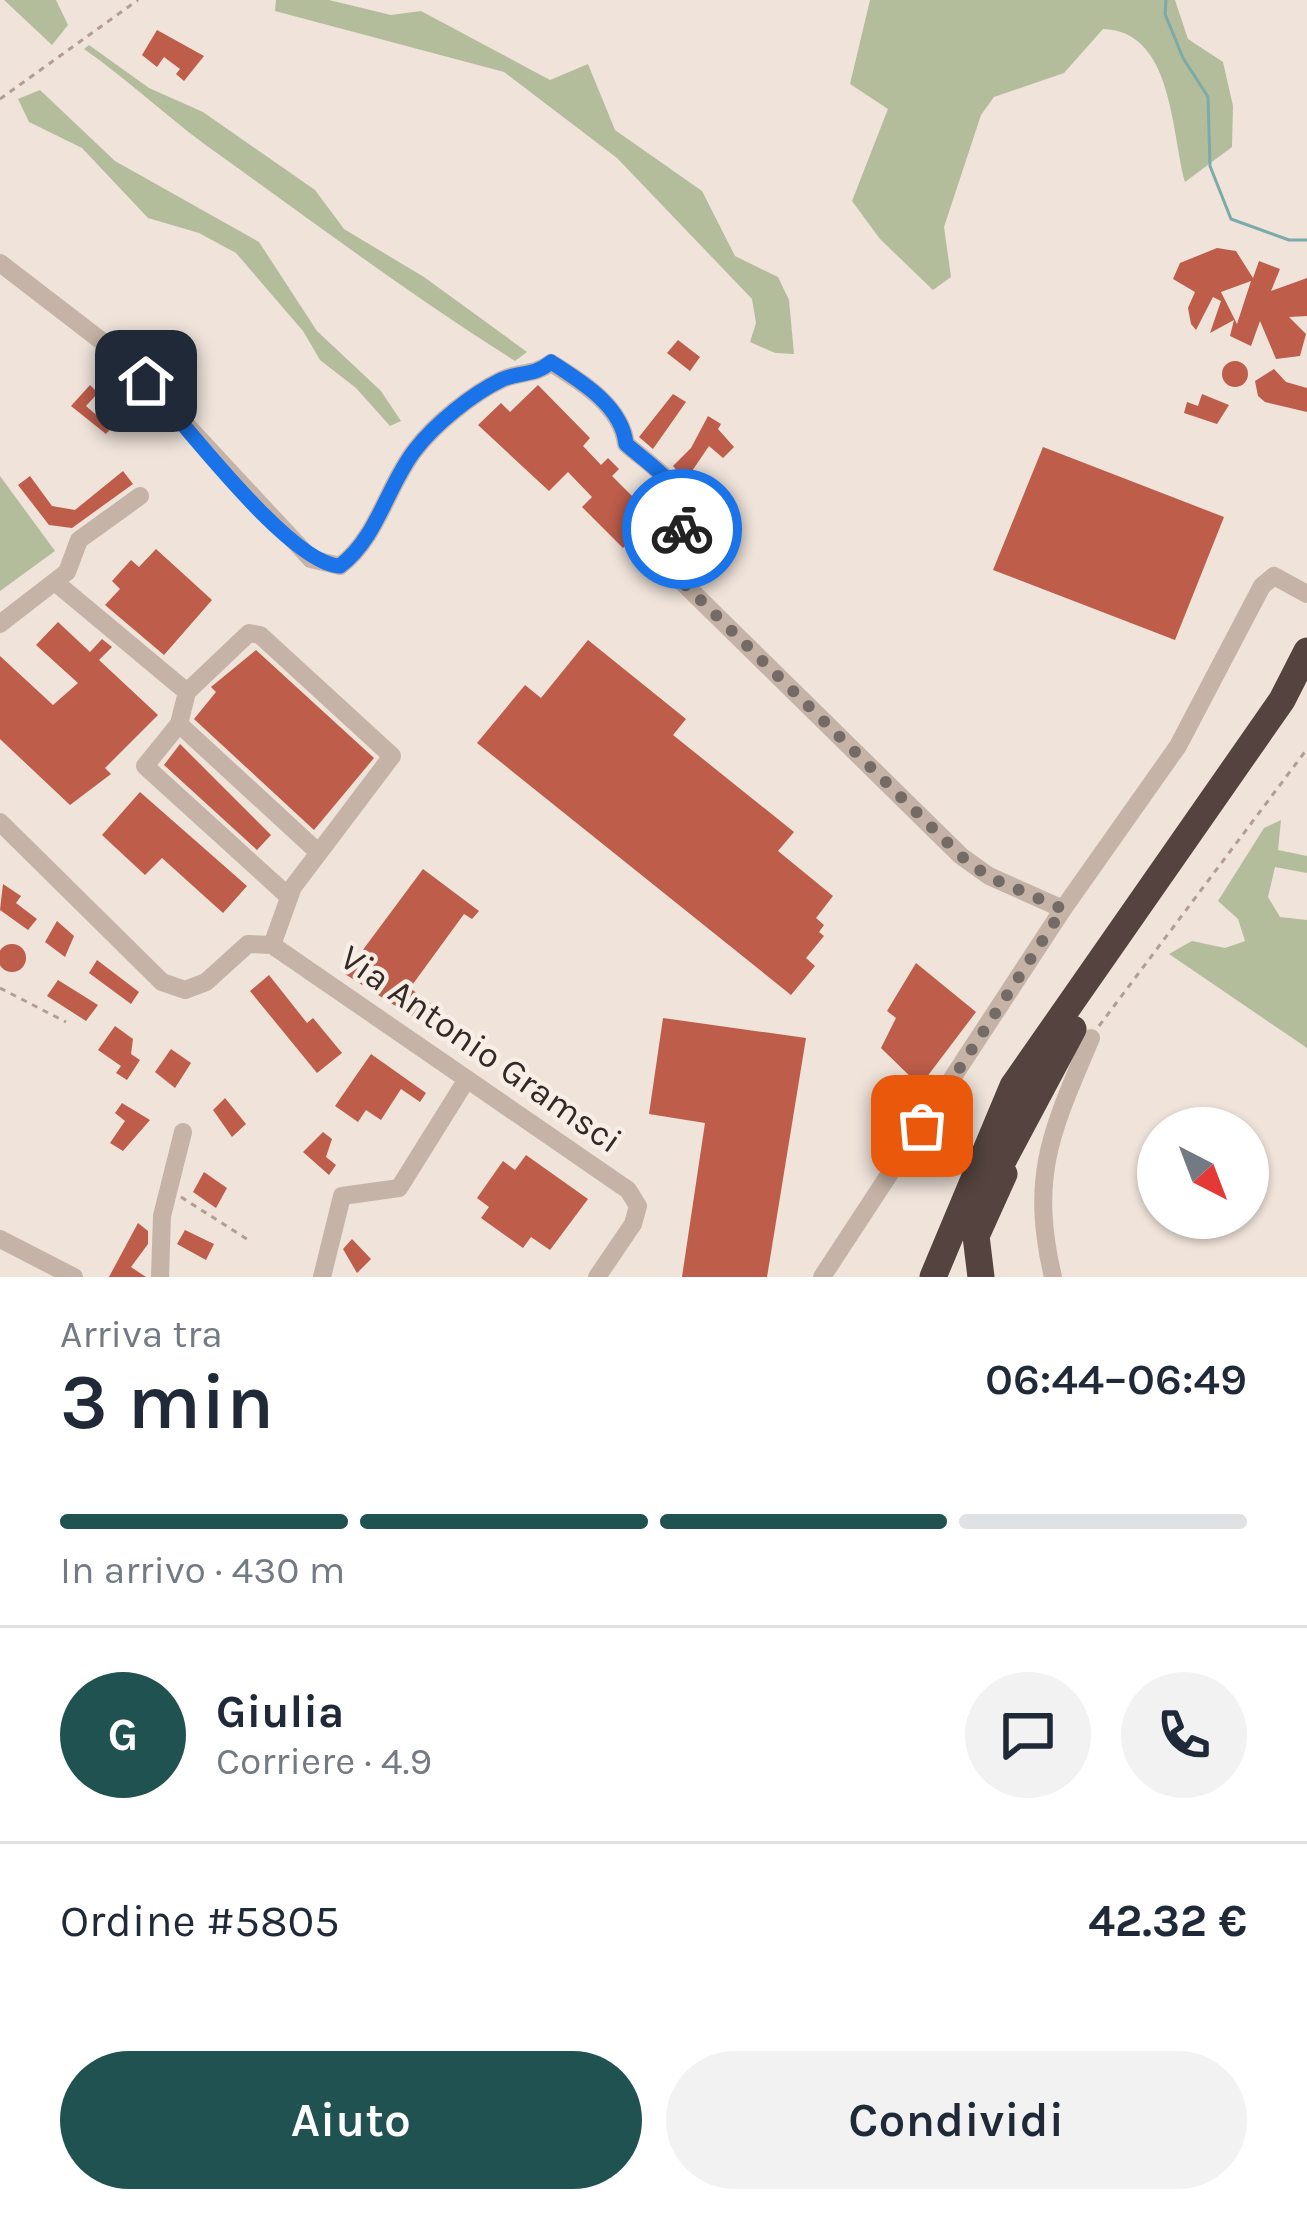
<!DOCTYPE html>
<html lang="it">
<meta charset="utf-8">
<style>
:root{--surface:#fff;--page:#f2f2f3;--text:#1f2937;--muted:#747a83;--line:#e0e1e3;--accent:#1f5251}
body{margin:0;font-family:Karla,sans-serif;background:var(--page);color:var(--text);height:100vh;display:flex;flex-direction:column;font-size:45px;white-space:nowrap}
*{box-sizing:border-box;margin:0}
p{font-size:39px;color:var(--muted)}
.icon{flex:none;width:66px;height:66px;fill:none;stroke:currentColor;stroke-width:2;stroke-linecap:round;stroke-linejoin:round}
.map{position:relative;height:1277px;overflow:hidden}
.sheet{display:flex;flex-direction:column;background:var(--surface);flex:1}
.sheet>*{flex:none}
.needle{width:78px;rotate:138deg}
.tools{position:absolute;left:1137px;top:1107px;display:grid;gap:24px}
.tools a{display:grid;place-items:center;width:132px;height:132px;border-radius:50%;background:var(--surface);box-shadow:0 3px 9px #0004;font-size:60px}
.pin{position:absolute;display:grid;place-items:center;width:102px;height:102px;color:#fff;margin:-51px;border-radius:24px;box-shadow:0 6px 18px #0006}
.courier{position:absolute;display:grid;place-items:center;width:120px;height:120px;margin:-60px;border:9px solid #1a73e8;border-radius:50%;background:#fff;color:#222;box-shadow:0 3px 15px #0007}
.head em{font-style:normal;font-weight:600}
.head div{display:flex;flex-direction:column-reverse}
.head{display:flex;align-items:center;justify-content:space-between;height:204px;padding:0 60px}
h1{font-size:78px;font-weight:600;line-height:90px}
.bar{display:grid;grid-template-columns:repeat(4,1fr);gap:18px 12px;align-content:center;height:144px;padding:0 60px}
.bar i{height:15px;border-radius:9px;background:var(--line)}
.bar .active{background:var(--accent)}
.bar p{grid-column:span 4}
.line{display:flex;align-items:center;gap:30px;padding:0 60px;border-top:3px solid var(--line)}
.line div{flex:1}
.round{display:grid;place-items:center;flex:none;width:126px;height:126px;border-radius:63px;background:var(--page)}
.button{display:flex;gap:24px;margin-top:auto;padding:24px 60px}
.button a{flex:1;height:138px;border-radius:72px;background:var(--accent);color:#fff;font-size:48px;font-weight:600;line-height:138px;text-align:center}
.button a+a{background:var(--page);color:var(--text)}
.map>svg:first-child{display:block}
</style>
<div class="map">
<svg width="1307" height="1277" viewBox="0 0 1307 1277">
<rect width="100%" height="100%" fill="#efe3da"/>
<path fill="#b4bd9b" d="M4 0H56L68 25 52 45Z
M276 0H329L391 15 421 11 550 80 588 64 615 130 702 191 735 256 778 277 789 300 794 354 775 353 750 342 756 323 752 299 617 158 504 72 275 11Z
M870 0H1175L1188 39 1223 62 1233 106 1232 147 1185 182C1171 131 1173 31 1103 29L1064 73 994 97 981 115 944 227 951 277 933 290 880 239 852 201 888 109 850 84Z
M89 45 149 88 203 112 315 190 344 229 424 277 527 352 515 361C409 294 309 219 207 146 165 115 127 79 84 49Z
M40 90 115 161 259 242 317 331 381 391 401 421 390 426 356 388 320 360 303 331 236 253 199 233 148 218 82 148 29 122 18 99Z
M0 476 55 551 0 591Z
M1281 820 1278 850 1307 856V873L1275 867 1268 897 1280 917 1307 920V1048L1169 954 1192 941 1225 948 1245 941 1238 919 1218 901 1264 828Z"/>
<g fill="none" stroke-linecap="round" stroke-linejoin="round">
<path stroke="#7baaa9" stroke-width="3" d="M1166 0 1165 14 1183 58 1208 97 1210 166 1231 219 1289 240H1307"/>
</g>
<path fill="#bd5d4a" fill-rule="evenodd" d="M157 30 204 56 184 81 176 74 180 69 164 57 157 67 142 55Z
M1217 248 1236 251 1253 278 1259 261 1280 269 1271 291 1307 278V316L1289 317 1306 334 1300 356 1276 359 1260 321 1251 346 1230 336 1234 320 1210 333 1221 301 1213 297 1196 330 1191 324 1188 308 1195 292 1173 279 1180 263ZM1251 281 1237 324 1221 292Z
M678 340 700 357 690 371 667 353Z
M1222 374a13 13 0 1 1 26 0a13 13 0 1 1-26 0Z
M1274 369 1286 382 1307 388V412L1265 402 1258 396 1255 381Z
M90 385 98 393 86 406 101 419 130 385 140 395 106 434 71 406Z
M538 385 590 438 583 446 601 465 608 458 619 469 612 476 634 498 643 489 662 509 623 548 582 507 592 497 568 472 549 491 478 425 501 403 510 412Z
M673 394 686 402 653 449 639 437Z
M1202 394 1229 405 1217 424 1184 413 1187 402 1198 406Z
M708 416 721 424 718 429 734 447 723 458 709 446 690 474 695 479 689 485 673 466 691 448Z
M1043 447 1224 517 1175 640 993 570Z
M123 471 133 484 72 528 49 525 18 485 30 476 52 506 75 510Z
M156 549 212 600 164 655 105 605 120 589 112 581 131 560 139 567Z
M58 622 90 652 102 639 112 647 99 660 158 715 105 768 111 774 70 805 0 739V656L53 705 78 683 36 645Z
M588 640 686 719 673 735 794 832 778 851 833 896 816 918 824 925 819 932 824 936 806 958 815 966 791 995 477 743 525 685 541 698Z
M256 650 374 758 314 830 194 719 216 692 211 687Z
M180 744 271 835 257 850 164 765Z
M140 792 247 886 223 913 162 858 145 875 102 835Z
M423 869 479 911 472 919 464 914 410 988 439 1010 427 1026 345 974Z
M3 884 21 896 16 903 37 919 28 930 0 910Z
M57 921 74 936 65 957 45 942Z
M-2 958a14 14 0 1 1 28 0a14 14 0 1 1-28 0Z
M97 960 139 992 131 1004 89 973Z
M916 963 976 1012 920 1086 881 1048 896 1018 887 1011Z
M269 975 307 1023 313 1018 342 1053 317 1073 250 991Z
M58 980 98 1005 86 1021 47 996Z
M663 1018 806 1038 767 1277H682L705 1123 649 1114Z
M115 1026 133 1039 131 1054 140 1060 127 1080 116 1073 121 1066 98 1050Z
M171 1049 191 1063 175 1088 155 1072Z
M371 1054 426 1093 420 1102 401 1089 381 1120 366 1110 358 1122 335 1106Z
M225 1098 246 1124 232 1137 213 1110Z
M122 1103 150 1120 123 1151 110 1143 125 1121 115 1113Z
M323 1132 332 1139 326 1157 336 1165 329 1175 303 1152Z
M526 1155 588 1199 550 1250 531 1237 523 1248 481 1218 489 1207 477 1198 503 1161 515 1170Z
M204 1172 227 1188 216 1208 193 1192Z
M138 1223 148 1231V1244L131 1267 146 1277H109Z
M185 1230 214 1244 206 1260 177 1244Z
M352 1239 371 1259 357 1273 343 1249Z"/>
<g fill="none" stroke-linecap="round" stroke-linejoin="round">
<path stroke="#b29d91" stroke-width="3" stroke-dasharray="6 6" stroke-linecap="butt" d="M0 99 138 0
M0 988 66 1022
M1099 1026 1307 749
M181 1197 250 1241"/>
<path stroke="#c6b3a7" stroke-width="18" d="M0 263 125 359 311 559 340 566C378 537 387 486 415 450 435 424 472 394 501 380 519 371 533 376 551 363 582 382 621 406 626 444 647 463 696 492 684 525 678 542 670 553 671 571L961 856 989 876 1063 909
M55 582 187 692
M0 624 67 572 79 540 140 496
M179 724 319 853
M0 822 162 982 185 990 206 982 248 944 272 945
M272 945 293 887 392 756 260 635 249 633 187 692 179 724 145 766 288 896
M272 945 628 1190 638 1206 633 1224 597 1277
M0 1239 74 1277
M160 1277 162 1216 183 1132
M322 1277 342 1196 399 1188 467 1079
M822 1277 1063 909 1178 746 1262 586 1274 576 1307 594
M1053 1277C1029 1175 1052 1130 1091 1038"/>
<path stroke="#54433e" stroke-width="27" d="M990 1185 1073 1029
M933 1277 1013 1086 1282 700 1307 651
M981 1277 976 1236 1004 1174"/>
</g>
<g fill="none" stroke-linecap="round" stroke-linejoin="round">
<path stroke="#756b66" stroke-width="12" stroke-dasharray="0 21.6" d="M682 529 670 557 671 571 961 856 989 877 1063 909 922 1126"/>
<path stroke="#1a73e8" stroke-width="15" d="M146 381C183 422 291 565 340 566 378 537 387 486 415 450 435 424 472 394 501 380 520 371 533 377 551 362 582 382 622 406 626 444 649 465 698 493 682 529"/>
</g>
<g text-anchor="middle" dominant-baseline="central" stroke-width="9" stroke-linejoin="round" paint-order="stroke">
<g font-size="36" fill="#332a27" stroke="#f8eee6">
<text transform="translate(481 1049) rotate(35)">Via Antonio Gramsci</text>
</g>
</g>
</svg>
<div class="tools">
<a><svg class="needle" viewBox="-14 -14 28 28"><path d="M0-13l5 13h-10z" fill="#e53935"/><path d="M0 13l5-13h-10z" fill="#747a83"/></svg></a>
</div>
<div class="pin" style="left:922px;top:1126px;background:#ea580c"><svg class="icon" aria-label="bag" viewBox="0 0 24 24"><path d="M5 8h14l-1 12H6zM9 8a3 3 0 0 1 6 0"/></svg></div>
<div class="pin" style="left:146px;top:381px;background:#1f2937"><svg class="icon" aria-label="home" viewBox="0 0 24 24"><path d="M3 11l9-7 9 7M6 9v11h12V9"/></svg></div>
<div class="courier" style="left:682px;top:529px"><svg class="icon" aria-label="bike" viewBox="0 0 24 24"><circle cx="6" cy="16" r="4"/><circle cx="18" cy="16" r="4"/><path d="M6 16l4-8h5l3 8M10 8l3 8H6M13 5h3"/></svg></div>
</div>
<section class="sheet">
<div class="head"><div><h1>3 min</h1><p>Arriva tra</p></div><em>06:44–06:49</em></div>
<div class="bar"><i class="active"></i><i class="active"></i><i class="active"></i><i></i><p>In arrivo · 430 m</p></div>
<div class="line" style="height:216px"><b class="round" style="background:var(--accent);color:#fff">G</b><div><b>Giulia</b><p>Corriere · 4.9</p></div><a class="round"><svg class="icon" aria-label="chat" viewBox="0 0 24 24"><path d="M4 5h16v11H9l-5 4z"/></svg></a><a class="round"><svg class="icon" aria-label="phone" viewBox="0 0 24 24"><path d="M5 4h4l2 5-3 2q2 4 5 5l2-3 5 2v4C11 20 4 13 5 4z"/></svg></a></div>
<div class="line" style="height:156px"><div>Ordine #5805</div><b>42.32 €</b></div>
<div class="button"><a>Aiuto</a><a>Condividi</a></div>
</section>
